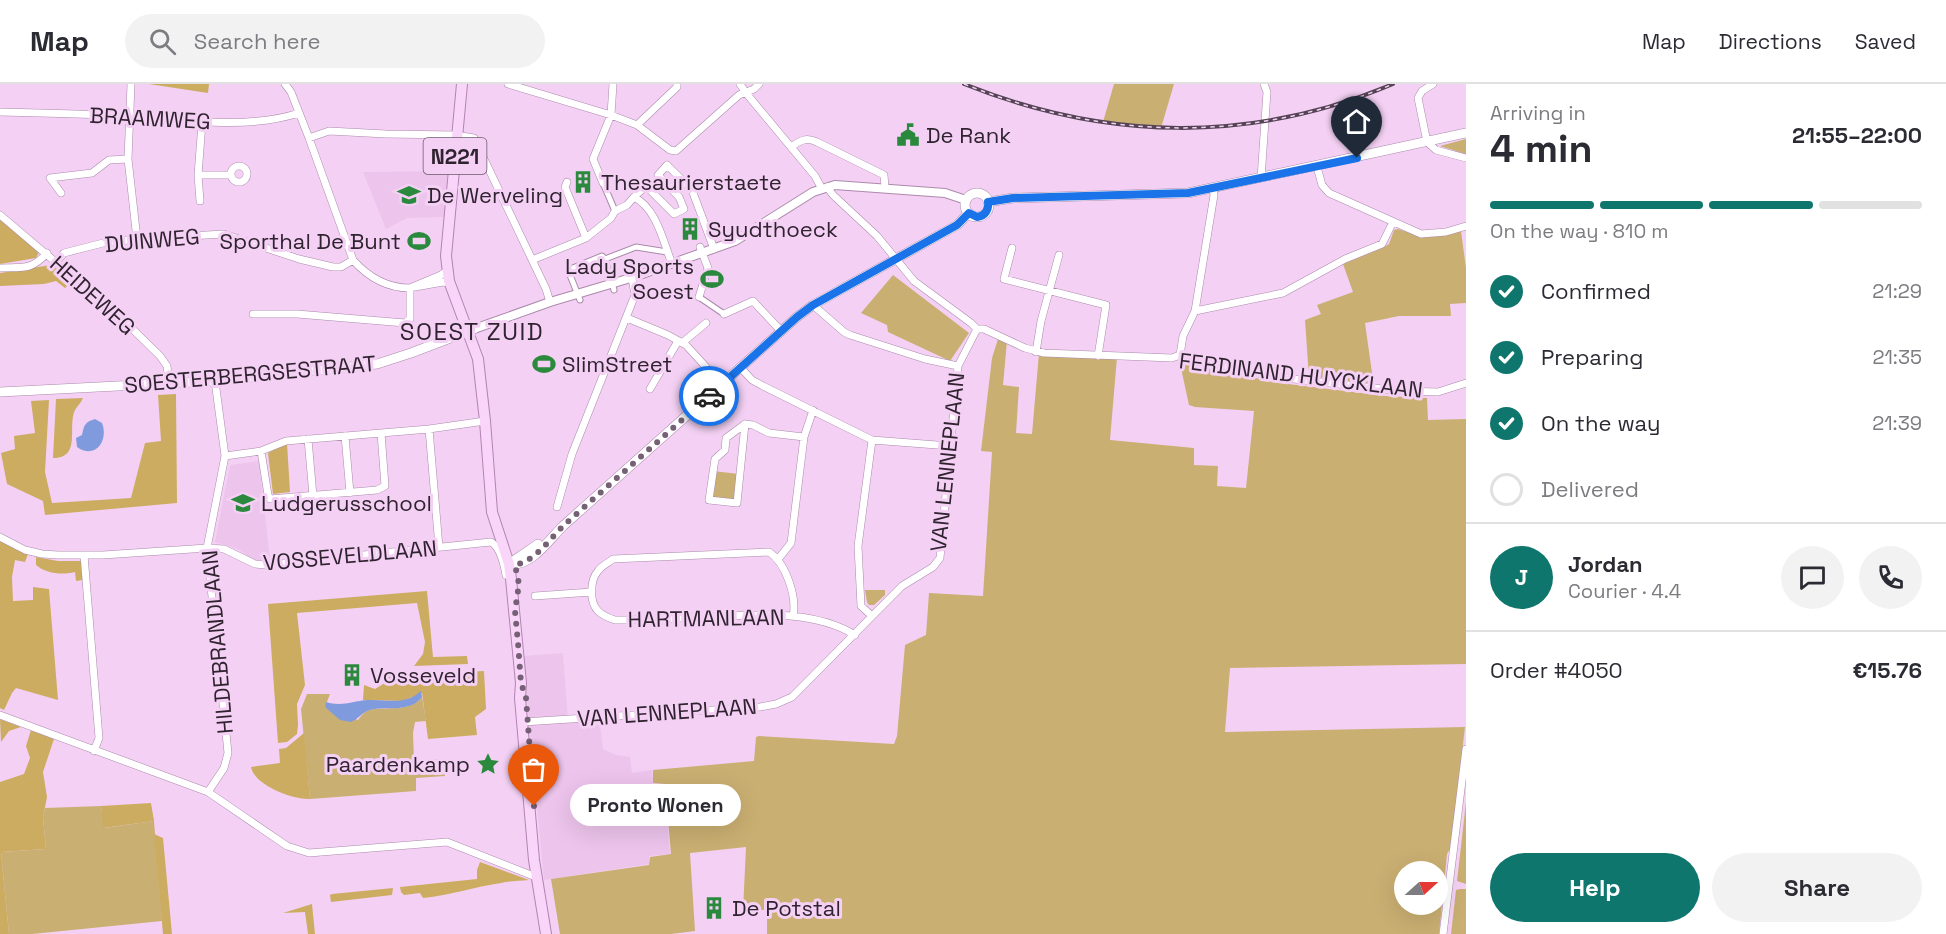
<!DOCTYPE html>
<meta charset="utf-8">
<style>
:root{--surface:#fff;--page:#f2f2f3;--text:#2b2b33;--muted:#7c7c81;--line:#e1e1e2;--accent:#0f766e}
body{margin:0;font-family:"Space Grotesk",sans-serif;background:var(--page);color:var(--text);height:100vh;display:flex;flex-direction:column;font-size:22px;white-space:nowrap}
*{box-sizing:border-box;margin:0}
p{font-size:20px;color:var(--muted)}
.icon{flex:none;width:33px;height:33px;fill:none;stroke:currentColor;stroke-width:2;stroke-linecap:round;stroke-linejoin:round}
.map{position:relative;flex:1;overflow:hidden}
.panel{display:flex;flex-direction:column;background:var(--surface);width:480px}
.panel>*{flex:none}
.needle{width:39px;rotate:69deg}
.buttons{position:absolute;left:1394px;top:777px;display:grid;gap:12px}
.buttons a{display:grid;place-items:center;width:54px;height:54px;border-radius:50%;background:var(--surface);box-shadow:0 6px 24px #0002;font-size:30px}
.pin{position:absolute;display:grid;place-items:center;width:51px;height:51px;color:#fff;margin:-62px -26px;border-radius:50% 50% 50% 0;rotate:-45deg;box-shadow:0 0 6px #0007}
.pin .icon{rotate:45deg}
.courier{position:absolute;display:grid;place-items:center;width:60px;height:60px;margin:-30px;border:4px solid #1a73e8;border-radius:50%;background:#fff;color:#222;box-shadow:0 2px 8px #0007}
.bubble{position:absolute;height:42px;border-radius:21px;background:var(--surface);box-shadow:0 6px 24px #0002;font-size:20px;font-weight:800;line-height:42px;text-align:center}
.head em{font-style:normal;font-weight:800}
.head div{display:flex;flex-direction:column-reverse}
.head{display:flex;align-items:center;justify-content:space-between;height:102px;padding:0 24px}
h1{font-size:39px;font-weight:800;line-height:45px}
.bar{display:grid;grid-template-columns:repeat(4,1fr);gap:9px 6px;align-content:center;height:72px;padding:0 24px}
.bar i{height:8px;border-radius:4px;background:var(--line)}
.bar .current{background:var(--accent)}
.bar p{grid-column:span 4}
.line{display:flex;align-items:center;gap:15px;padding:0 24px;border-top:2px solid var(--line)}
.line div{flex:1}
.round{display:grid;place-items:center;flex:none;width:63px;height:63px;border-radius:32px;background:var(--page)}
ol{padding:0 24px;list-style:none}
li{display:flex;align-items:center;gap:18px;height:66px}
li p{margin-inline-start:auto}
li .icon{padding:6px;border-radius:50%;background:var(--accent);color:#fff;stroke-width:4}
li:last-child{color:var(--muted)}
li i{width:33px;height:33px;border:3px solid var(--line);border-radius:50%}
.action{display:flex;gap:12px;margin-top:auto;padding:12px 24px}
.action a{flex:1;height:69px;border-radius:36px;background:var(--accent);color:#fff;font-size:24px;font-weight:800;line-height:69px;text-align:center}
.action a+a{background:var(--page);color:var(--text)}
header{display:flex;align-items:center;gap:36px;box-sizing:border-box;height:84px;padding:0 30px;background:var(--surface);border-bottom:2px solid var(--line)}
header strong{font-size:28px}
nav{display:flex;gap:33px;margin-inline-start:auto;font-size:21px}
.search{width:420px;height:54px;background:var(--page);display:flex;align-items:center;gap:15px;box-sizing:border-box;padding:0 21px;border-radius:33px;color:var(--muted);font-size:22px}
main{display:flex;flex:1;min-height:0}
.map>svg:first-child{display:block}
</style>
<header>
<strong>Map</strong>
<div class="search"><svg class="icon" aria-label="search" viewBox="0 0 24 24"><circle cx="10" cy="10" r="6"/><path d="M15 15l6 6"/></svg>Search here</div>
<nav><a>Map</a><a>Directions</a><a>Saved</a></nav>
</header>
<main>
<div class="map">
<svg width="1466" height="850" viewBox="0 0 1466 850">
<rect width="100%" height="100%" fill="#f4d1f4"/>
<path fill="#edc4ec" d="M448 87 444 133 407 134 386 145 363 88Z
M259 377 270 476H253L238 465 215 458 230 381Z
M563 569 568 636 599 634 603 665 616 671 630 673 632 689 652 686 653 700H664L670 770 649 772V780L544 796 523 572Z"/>
<path fill="#caaf72" fill-rule="evenodd" d="M1114 0H1174L1161 44 1103 38Z
M1466 55V70L1440 62Z
M1398 145C1423 153 1435 156 1461 147L1466 184V219L1450 220 1451 232H1399L1365 239 1374 303 1309 294 1305 236 1321 230 1317 221 1353 208 1343 180 1384 163 1389 160 1394 146Z
M893 191 969 249 950 277 888 248 887 241 861 229Z
M998 255 1007 257 1003 301 1019 303 1016 349 1032 350 1039 269 1117 273 1110 356 1194 364V381L1218 382 1217 402 1246 404 1254 327 1195 323 1189 321 1179 275 1272 298 1386 312 1427 314 1428 336 1466 335V580L1230 584 1225 648 1465 643 1454 738 1450 765 1447 770 1439 850H767V826H743L746 763 690 769 695 847 671 850H560L551 795 649 781 650 773 671 770 665 700 653 699V686L754 677 756 653 759 652 894 660 897 652 905 561 926 551 929 509 983 512 992 368 981 367 992 274ZM1404 788H1437V820H1404Z
M713 387 739 390 736 417 711 414Z
M865 506H885V511L874 521H869L867 518Z
M307 610H330L325 623 358 636C361 632 365 627 369 626 387 622 409 629 422 613L426 637 415 638 413 649 414 676 445 675V692L416 694V707L310 715 301 625Z
M1466 718V800L1457 797Z
M101 722 104 744 154 737 162 837 32 850H9L1 768 46 765 43 734 45 724Z
M1460 805H1466V850H1451L1456 806Z"/>
<path fill="#ccac60" d="M149 0H209L208 9Z
M0 134 40 166 36 174 0 180Z
M57 180 75 195 65 204 56 197 44 200 0 202V189Z
M176 310 177 419 45 431 43 417 7 400 1 369 15 365 14 352 35 349 31 317 49 316 45 388 52 419 131 414 145 359 161 357 158 311Z
M83 314C81 319 77 322 75 326 67 343 82 374 53 374L56 315Z
M287 359 290 408 273 410 268 369Z
M0 456 28 470 25 478 15 476 12 493 13 517 33 516V503L49 505 58 616 16 604 12 609 4 626 0 624Z
M36 473 58 477H81L83 496 76 497 75 488C63 491 46 490 36 481Z
M427 507 433 573 467 572 468 580 414 582 423 570 425 558 417 519 297 529 305 601 297 620 298 641 297 650 287 658 278 659 268 520Z
M484 587 486 625 475 633 477 651 428 655 422 609 403 617 363 616 364 601 375 605 383 600 387 592Z
M0 635 21 643 9 647 1 658Z
M31 646 54 655 43 688 47 713 43 734 46 765 1 768 9 850H0V698L24 690 30 674 26 662Z
M304 649 310 715C292 716 254 701 251 683L280 679 279 665 286 664Z
M151 719 154 737 103 744 101 722Z
M154 750 163 754 172 850H163Z
M480 778 529 796C519 797 510 797 501 799 474 803 451 811 423 814L420 809 404 811 401 808 400 803 477 795V786Z
M393 804 392 811 331 818 330 811 332 810Z
M312 820 315 850H308L305 828 283 829Z"/>
<path fill="#809bdd" d="M95 335 102 339C109 357 95 376 77 363L76 354 82 351C84 341 85 338 95 335Z
M421 607 422 613C408 631 382 620 367 627 361 630 358 635 351 638L340 636 325 623 326 618C342 623 352 617 368 616 388 615 404 622 421 607Z"/>
<g fill="none" stroke-linecap="round" stroke-linejoin="round">
<g stroke="#ab8aab" stroke-width="7">
<path id="pedestrian" d="M603 99 615 127
M605 175 614 206
M699 213 724 230
M580 216 568 186 602 172 605 175 636 163 667 168"/>
</g>
<g stroke="#ab8aab" stroke-width="8">
<path id="minor" d="M131 0 128 75 137 155
M508 0 611 31 637 41 670 66 676 67 739 11 754 5 759 0
M740 0 746 9 815 92 822 105
M1433 0 1422 7 1418 14 1427 58 1436 66 1466 74
M0 28C43 29 86 30 130 32 184 36 247 46 299 29
M637 41 677 3V0
M309 54 329 47 386 50 455 51 474 54 546 205 550 218
M791 63C801 56 806 53 817 58L884 91 885 103
M231 90a8 8 0 1 1 16 0a8 8 0 1 1-16 0Z
M1317 83 1322 101 1329 109 1421 150 1446 148 1466 142
M198 91H231
M1261 94 1267 8 1264 0
M567 98 565 103 586 154
M603 99 593 75 611 31 613 0
M827 103 833 111 877 152 914 197 971 239 977 245H984L1025 264 1044 269 1172 274 1180 271 1192 277 1285 294 1401 307 1438 308 1466 299
M61 109 50 94 92 89 109 76 128 75
M200 117 198 91 202 39
M0 131 118 231 160 272 167 282 169 300
M1012 164 1004 195 1106 221 1098 272
M532 176 586 154 611 134 615 127 627 121 634 113
M56 178 64 169 103 159 137 155 224 150 299 175 333 183H341L353 176
M672 180C663 157 657 125 634 113L646 102 674 130 684 125 679 113 658 91 667 81 692 106 714 165
M0 184C22 183 31 187 47 169
M415 203 443 198 449 199
M410 204 441 191 447 187
M699 213 708 184 700 163
M813 221 844 248 850 251 925 275 958 282
M1195 227 1283 209 1345 175 1382 160 1393 138
M253 230H297L405 239 410 235V204C386 204 368 193 353 176L309 54 291 8 285 0
M724 230 753 217 781 247
M627 234 668 251 686 261 726 305
M682 259 706 239
M1036 268 1041 237 1059 171
M1180 271 1183 252 1195 227 1214 111 1213 105
M740 283 752 296 763 302 872 356 950 362
M650 305 678 257
M745 340 726 354 725 366 715 375 709 416 737 419 745 340 753 341 769 349 804 353
M429 345 439 463
M345 352 350 409
M308 355 313 412
M872 356 858 462 861 522 872 532
M261 367 268 411 270 415 377 406 385 402 381 349
M225 372 261 367 286 357 429 345 485 337
M557 423 572 370 635 211 632 194
M0 453 25 466 42 470 58 471H103L207 464 224 465 255 480 265 481 491 458C500 463 504 480 506 491
M84 471 99 654 94 667
M779 474 791 459 804 353 813 326
M535 512 592 508
M793 532C797 513 786 479 769 468L613 475C608 479 601 482 598 487 590 496 589 518 598 527 603 532 609 534 615 536 646 536 676 534 707 533 755 531 812 525 855 551
M0 631 208 708 287 762 309 769 447 758 536 793
M523 638 760 623 776 620 792 613 902 502 933 483 940 474 958 282 977 245
M208 708 224 684 228 669 207 464 225 372 215 297
M1443 850 1466 665"/>
</g>
<g stroke="#ab8aab" stroke-width="10">
<path id="tertiary" d="M474 245 550 218 634 193 735 157 813 108 835 101 945 109 966 116"/>
</g>
<g stroke="#ab8aab" stroke-width="10">
<path id="secondary" d="M965 121a12 12 0 1 1 24 0a12 12 0 1 1-24 0Z
M988 118 1013 114 1188 109 1466 49
M0 308 215 297 377 280 411 269 474 245
M509 480C531 483 548 457 563 442L797 233 813 221 957 141 969 129
M509 480 538 460"/>
</g>
<g stroke="#b184b1" stroke-width="12">
<path id="primary" d="M462 0 446 172 449 197 478 275 485 337 492 428 509 480 511 495 521 599 520 614 534 776 546 850"/>
</g>
<use href="#pedestrian" stroke="#fff" stroke-width="5"/>
<use href="#minor" stroke="#fff" stroke-width="7"/>
<use href="#tertiary" stroke="#fff" stroke-width="8"/>
<use href="#secondary" stroke="#fff" stroke-width="9"/>
<use href="#primary" stroke="#fad5fa" stroke-width="10"/>
<g stroke="#545" stroke-width="4">
<path id="rail" d="M964 0C1106 57 1251 60 1393 0"/>
</g>
<use href="#rail" stroke="#f4d1f4" stroke-width="1.5" stroke-dasharray="4.5" stroke-linecap="butt"/>
</g>
<g fill="none" stroke-linecap="round" stroke-linejoin="round">
<path stroke="#756075" stroke-width="6" stroke-dasharray="0 10.8" d="M534 722 526 614 521 599 518 559 515 527 519 500 515 481C535 477 549 456 563 442L709 312"/>
<path stroke="#1a73e8" stroke-width="8" d="M709 312 797 233 813 221 957 141 969 129 977 133C985 132 989 126 988 118L1013 114 1188 109 1357 74"/>
</g>
<defs>
<g id="civic-bare" transform="scale(1.8)"><path d="M-.6-6.5H3V-4.5H.6V-3L4-1V1h2V6H-6V1h2V-1L-.6-3ZM-1.2 2.5V6h2.4V2.5Z" fill="#2a893c" stroke="#f4d1f4" stroke-width="2.5" paint-order="stroke"/></g>
<g id="building-bare" transform="scale(1.8)"><path d="M-4-6H4V6H1V3H-1V6H-4ZM-2.5-4.3h1.7v1.8h-1.7ZM.8-4.3h1.7v1.8H.8ZM-2.5-1h1.7V.8h-1.7ZM.8-1h1.7V.8H.8Z" fill="#2a893c" stroke="#f4d1f4" stroke-width="2.5" paint-order="stroke"/></g>
<g id="school-bare" transform="scale(1.8)"><path d="M0-5L7-2L0 1L-7-2ZM-4 1L0 2.5L4 1V4Q0 6-4 4Z" fill="#2a893c" stroke="#f4d1f4" stroke-width="2.5" paint-order="stroke"/></g>
<g id="stadium-bare" transform="scale(1.8)"><path d="M0-5a6.5 5 0 1 0 0 10a6.5 5 0 1 0 0-10ZM-3.5-1.8h7v3.6h-7Z" fill="#2a893c" stroke="#f4d1f4" stroke-width="2.5" paint-order="stroke"/></g>
<g id="sight-bare" transform="scale(1.8)"><path d="M0-6L1.8-2.2L6-1.7L2.9 1.2L3.7 5.4L0 3.3L-3.7 5.4L-2.9 1.2L-6-1.7L-1.8-2.2Z" fill="#2a893c" stroke="#f4d1f4" stroke-width="2.5" paint-order="stroke"/></g>
</defs>
<g fill-rule="evenodd">
<use href="#civic-bare" x="908" y="51"/>
<use href="#building-bare" x="583" y="98"/>
<use href="#school-bare" x="409" y="111"/>
<use href="#building-bare" x="690" y="145"/>
<use href="#stadium-bare" x="419" y="157"/>
<use href="#stadium-bare" x="712" y="195"/>
<use href="#stadium-bare" x="544" y="280"/>
<use href="#school-bare" x="243" y="419"/>
<use href="#building-bare" x="352" y="591"/>
<use href="#sight-bare" x="488" y="680"/>
<use href="#building-bare" x="714" y="824"/>
</g>
<g text-anchor="middle" dominant-baseline="central" stroke-width="6" stroke-linejoin="round" paint-order="stroke">
<rect fill="#f4d1f4" stroke="#6b576b" stroke-width="1.5" x="423.5" y="54" width="63" height="36" rx="4.5"/>
<g font-size="21" font-weight="bold" fill="#302330">
<text x="455" y="72">N221</text>
</g>
<g font-size="22" fill="#302330" stroke="#f4d1f4">
<text transform="translate(150 34) rotate(3)">BRAAMWEG</text>
<text transform="translate(152 156) rotate(-5)">DUINWEG</text>
<text transform="translate(93 211) rotate(42)">HEIDEWEG</text>
<text transform="translate(250 290) rotate(-5)">SOESTERBERGSESTRAAT</text>
<text transform="translate(1301 291) rotate(7)">FERDINAND HUYCKLAAN</text>
<text transform="translate(947 378) rotate(-84)">VAN LENNEPLAAN</text>
<text transform="translate(350 471) rotate(-5)">VOSSEVELDLAAN</text>
<text transform="translate(706 534) rotate(-1)">HARTMANLAAN</text>
<text transform="translate(217 558) rotate(-95)">HILDEBRANDLAAN</text>
<text transform="translate(667 628) rotate(-4)">VAN LENNEPLAAN</text>
</g>
<g font-size="22" fill="#302330" stroke="#f4d1f4" text-anchor="start">
<text x="926" y="51">De Rank</text>
<text x="601" y="98">Thesaurierstaete</text>
<text x="427" y="111">De Werveling</text>
<text x="708" y="145">Syudthoeck</text>
<text x="401" y="157" text-anchor="end">Sporthal De Bunt</text>
<text x="694" y="182" text-anchor="end">Lady Sports<tspan x="694" dy="25">Soest</tspan></text>
<text x="562" y="280">SlimStreet</text>
<text x="261" y="419">Ludgerusschool</text>
<text x="370" y="591">Vosseveld</text>
<text x="470" y="680" text-anchor="end">Paardenkamp</text>
<text x="732" y="824">De Potstal</text>
</g>
<g font-size="24" letter-spacing="1.5" fill="#302330" stroke="#f4d1f4">
<text x="472" y="247">SOEST ZUID</text>
</g>
</g>
</svg>
<div class="buttons">
<a><svg class="needle" viewBox="-14 -14 28 28"><path d="M0-13l5 13h-10z" fill="#e53935"/><path d="M0 13l5-13h-10z" fill="#7c7c81"/></svg></a>
</div>
<div class="pin" style="left:534px;top:722px;background:#ea580c"><svg class="icon" aria-label="bag" viewBox="0 0 24 24"><path d="M5 8h14l-1 12H6zM9 8a3 3 0 0 1 6 0"/></svg></div>
<div class="pin" style="left:1357px;top:74px;background:#1f2937"><svg class="icon" aria-label="home" viewBox="0 0 24 24"><path d="M3 11l9-7 9 7M6 9v11h12V9"/></svg></div>
<div class="courier" style="left:709px;top:312px"><svg class="icon" aria-label="car" viewBox="0 0 24 24"><path d="M5 17H2v-5l4-1 3-4h7l3 4 3 1v5h-3M9 17h6M6 11h13"/><circle cx="7" cy="17" r="2"/><circle cx="17" cy="17" r="2"/></svg></div>
<div class="bubble" style="left:570px;top:700px;width:171px">Pronto Wonen</div>
</div>
<section class="panel">
<div class="head"><div><h1>4 min</h1><p>Arriving in</p></div><em>21:55–22:00</em></div>
<div class="bar"><i class="current"></i><i class="current"></i><i class="current"></i><i></i><p>On the way · 810 m</p></div>
<ol>
<li><svg class="icon" aria-label="check" viewBox="0 0 24 24"><path d="M5 12l5 5 9-10"/></svg>Confirmed<p>21:29</p></li>
<li><svg class="icon" aria-label="check" viewBox="0 0 24 24"><path d="M5 12l5 5 9-10"/></svg>Preparing<p>21:35</p></li>
<li><svg class="icon" aria-label="check" viewBox="0 0 24 24"><path d="M5 12l5 5 9-10"/></svg>On the way<p>21:39</p></li>
<li><i></i>Delivered</li>
</ol>
<div class="line" style="height:108px"><b class="round" style="background:var(--accent);color:#fff">J</b><div><b>Jordan</b><p>Courier · 4.4</p></div><a class="round"><svg class="icon" aria-label="chat" viewBox="0 0 24 24"><path d="M4 5h16v11H9l-5 4z"/></svg></a><a class="round"><svg class="icon" aria-label="phone" viewBox="0 0 24 24"><path d="M5 4h4l2 5-3 2q2 4 5 5l2-3 5 2v4C11 20 4 13 5 4z"/></svg></a></div>
<div class="line" style="height:78px"><div>Order #4050</div><b>€15.76</b></div>
<div class="action"><a>Help</a><a>Share</a></div>
</section>
</main>
